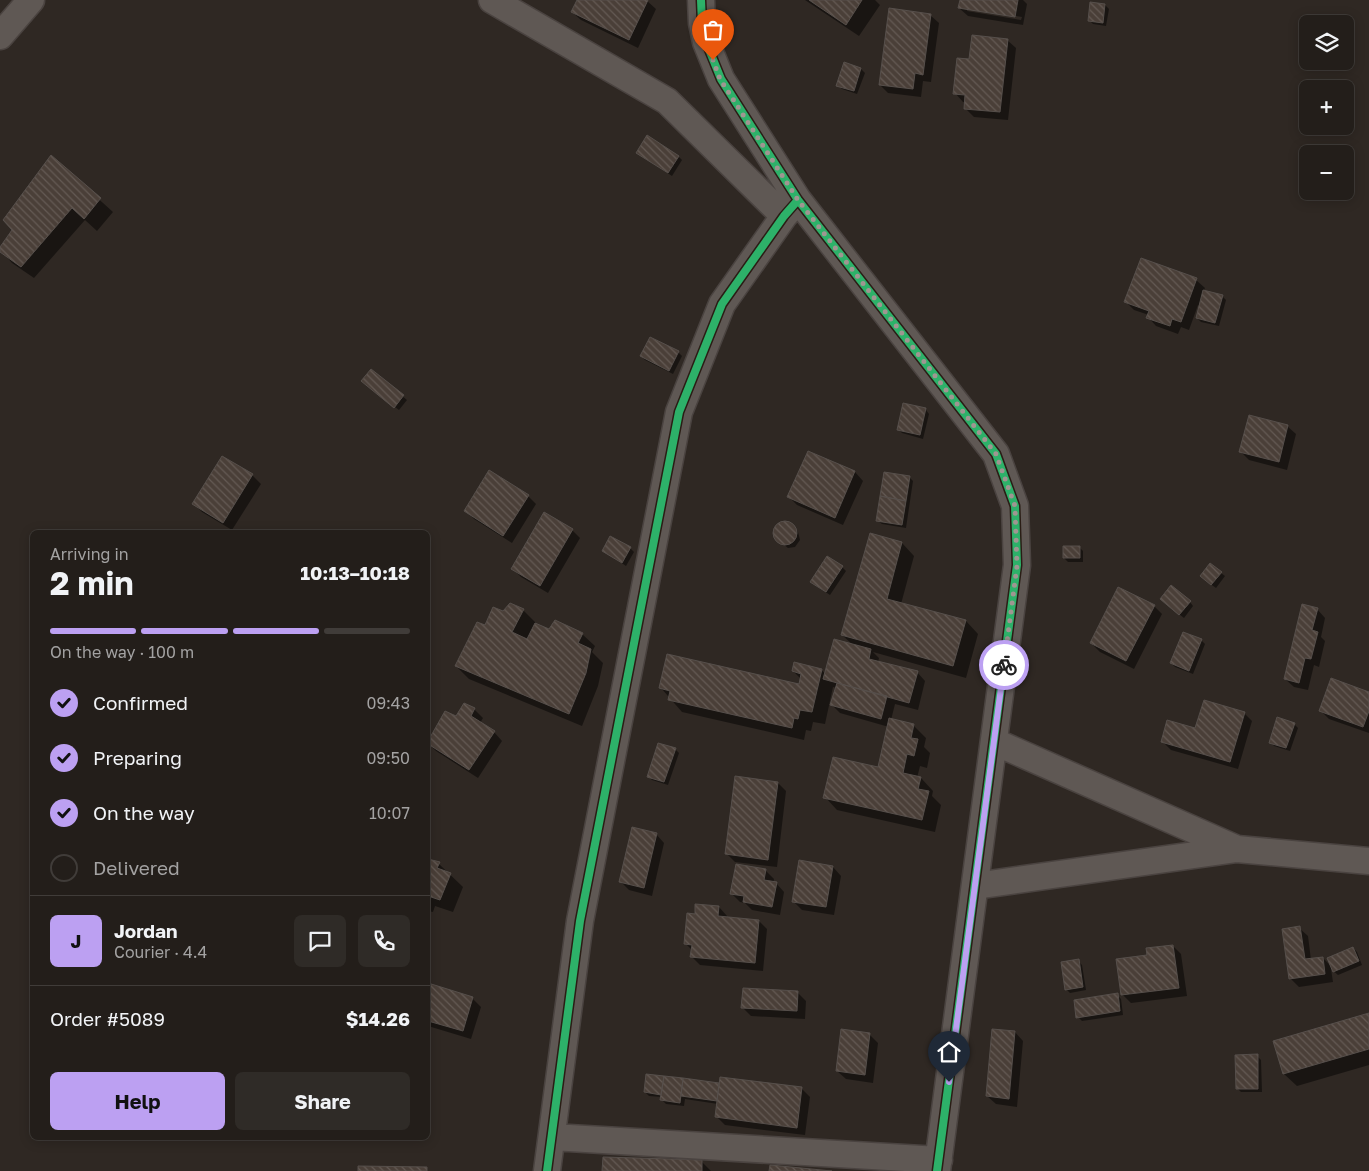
<!DOCTYPE html>
<meta charset="utf-8">
<style>
:root{--surface:#231e1a;--page:#2f2b27;--text:#f1f3f6;--muted:#a3a2a2;--line:#403c39;--accent:#bca0f2}
body{margin:0;font-family:"Golos Text",sans-serif;background:var(--page);color:var(--text);height:100vh;display:flex;flex-direction:column;font-size:19px;white-space:nowrap}
*{box-sizing:border-box;margin:0}
p{font-size:16px;color:var(--muted)}
.icon{flex:none;width:28px;height:28px;fill:none;stroke:currentColor;stroke-width:2;stroke-linecap:round;stroke-linejoin:round}
.map{position:relative;flex:1;overflow:hidden}
.side{position:absolute;left:30px;top:530px;width:400px;height:610px;display:flex;flex-direction:column;background:var(--surface);border-radius:8px;box-shadow:0 2px 12px #0003,0 0 0 1px var(--line)}
.side>*{flex:none}
.fabs{position:absolute;left:1299px;top:15px;display:grid;gap:10px}
.fabs a{display:grid;place-items:center;width:55px;height:55px;border-radius:8px;background:var(--surface);box-shadow:0 2px 12px #0003,0 0 0 1px var(--line);font-size:25px}
.pin{position:absolute;display:grid;place-items:center;width:42px;height:42px;color:#fff;margin:-51px -21px;border-radius:50% 50% 50% 0;rotate:-45deg;box-shadow:0 0 5px #0007}
.pin .icon{rotate:45deg}
.courier{position:absolute;display:grid;place-items:center;width:50px;height:50px;margin:-25px;border:4px solid #bca0f2;border-radius:50%;background:#fff;color:#222;box-shadow:0 1px 6px #0007}
.overview em{font-style:normal;font-weight:700}
.overview div{display:flex;flex-direction:column-reverse}
.overview{display:flex;align-items:center;justify-content:space-between;height:85px;padding:0 20px}
h1{font-size:32px;font-weight:700;line-height:38px}
.bar{display:grid;grid-template-columns:repeat(4,1fr);gap:8px 5px;align-content:center;height:60px;padding:0 20px}
.bar i{height:6px;border-radius:4px;background:var(--line)}
.bar .selected{background:var(--accent)}
.bar p{grid-column:span 4}
.line{display:flex;align-items:center;gap:12px;padding:0 20px;border-top:1px solid var(--line)}
.line div{flex:1}
.round{display:grid;place-items:center;flex:none;width:52px;height:52px;border-radius:8px;background:var(--page)}
ol{padding:0 20px;list-style:none}
li{display:flex;align-items:center;gap:15px;height:55px}
li p{margin-inline-start:auto}
li .icon{padding:5px;border-radius:50%;background:var(--accent);color:#111;stroke-width:4}
li:last-child{color:var(--muted)}
li i{width:28px;height:28px;border:2px solid var(--line);border-radius:50%}
.action{display:flex;gap:10px;margin-top:auto;padding:10px 20px}
.action a{flex:1;height:58px;border-radius:8px;background:var(--accent);color:#111;font-size:20px;font-weight:700;line-height:58px;text-align:center}
.action a+a{background:var(--page);color:var(--text)}
.map>svg:first-child{display:block}
</style>
<div class="map">
<svg width="1369" height="1171" viewBox="0 0 1369 1171">
<defs>
<pattern id="building-back-hatch" width="6" height="6" patternUnits="userSpaceOnUse" patternTransform="scale(1.25)"><rect width="6" height="6" fill="#4a3f38"/><path d="M-1 5l2 2M0 0l6 6M5-1l2 2" fill="none" stroke="#645a54"/></pattern>
</defs>
<rect width="100%" height="100%" fill="#2f2823"/>
<path fill="#0007" fill-rule="evenodd" d="M578 0H646L656 9 638 48 581 20 572 12Z
M805 0H875L880 5 859 36Z
M961 0H1023L1027 4 1023 25 968 16 959 8ZM967 8 1022 17 1021 20 967 11Z
M1105 5 1109 9 1106 26 1093 24 1089 20Z
M930 15 939 23 931 82 923 81 921 97 888 93 880 85Z
M1007 40 1016 48 1008 120 974 117 965 108 966 102H963L955 93 970 60Z
M861 69 865 73 857 94 842 89 838 85Z
M637 153 678 156 682 160 672 176Z
M51 156 113 212 97 231 85 220 34 278 12 263 0 249 14 230Z
M1196 280 1205 288 1203 292 1222 296 1226 300 1219 326 1201 322 1197 318 1200 306 1198 305 1189 330 1181 327 1178 334 1156 326 1148 317 1149 315 1134 310 1126 302Z
M678 352 682 356 673 374 645 360 641 356Z
M371 371 407 400 399 410 366 385Z
M926 410 929 414 923 439 902 433 898 429Z
M1287 426 1296 434 1287 470 1249 460 1241 452Z
M809 452 855 472 863 481 843 525 797 505 789 497Z
M222 457 252 475 261 484 232 530 202 512 194 504Z
M909 477 913 481 906 528 882 524 878 521Z
M528 496 536 504 512 543 474 519 466 510Z
M787 523 798 532 800 540 795 547 788 548 777 539 775 531 779 525Z
M572 530 580 538 548 593 521 577 513 569Z
M902 543 914 556 901 604 966 621 978 634 966 678 873 652 879 658 878 662 917 672 925 681 918 710 895 704 891 720 913 725 926 738 924 747 930 753 927 768 920 766 917 778H921L933 791 932 796 941 805 935 832 837 810 825 797 879 769 889 727 840 713 832 705 837 688 833 687 825 724 813 722 811 731 806 730 804 740 682 712 661 688 800 685 801 679 793 671 821 670 826 674 853 645 842 635Z
M1079 547 1083 551V562H1068L1064 558Z
M630 548 634 552 626 566 604 551Z
M842 567 846 571 830 595 815 585Z
M1221 573 1225 576 1216 588 1205 580Z
M1190 602 1193 606 1184 618 1165 603Z
M1154 606 1162 614 1134 669 1100 652 1091 643Z
M1317 609 1325 618 1321 637 1325 641 1319 667 1314 665 1308 690 1294 687 1285 679Z
M523 610 536 623 535 624 550 631 582 634 595 646 592 652 603 663 598 686 582 726 469 679 456 666 485 627 503 613Z
M1201 640 1205 644 1193 674 1175 667 1171 663Z
M1369 694V733L1329 719 1320 710Z
M465 704 474 709 483 718 480 723 494 732 502 741 478 778 436 751 428 743 446 713 456 718Z
M1244 713 1252 721 1238 769 1171 750 1162 741Z
M1294 724 1298 728 1290 751 1274 746 1271 742Z
M675 749 679 753 668 785 652 780 648 776Z
M778 783 786 791 777 867 735 862 727 854Z
M656 834 664 843 652 896 629 890 621 882Z
M428 860 439 864 463 887 453 912 435 906 433 912 428 911Z
M737 866 766 871 774 879 773 883H776L784 892 780 915 752 910 745 903 740 902 732 894Z
M833 867 841 876 834 915 802 910 793 901Z
M719 907 727 916V918L759 921 767 929 763 971 700 965 692 957V950L686 944 696 915Z
M1299 928 1308 936 1311 960 1323 958 1333 968 1353 948 1357 952 1362 965 1338 975 1331 969 1333 982 1299 987 1290 978Z
M1173 946 1181 954 1187 996 1131 1003 1122 994Z
M1078 961 1082 965 1086 990 1070 993 1066 989Z
M428 985 472 998 481 1007 471 1039 428 1026Z
M797 992 806 1001 805 1019 751 1016 743 1008Z
M1117 995 1121 999 1123 1015 1082 1021 1078 1017Z
M1369 1014V1065L1297 1086 1284 1074Z
M1015 1032 1023 1041 1017 1107 996 1104 987 1096Z
M869 1034 878 1043 873 1083 846 1079 837 1071Z
M1257 1056 1261 1060 1262 1092H1241L1237 1088Z
M647 1075 719 1084 720 1086 802 1089 810 1097 805 1135 725 1125 716 1116 718 1104 685 1099 684 1106 666 1104 662 1100V1097L649 1096 645 1092Z
M701 1161 711 1171H603Z"/>
<path fill="url(#building-back-hatch)" stroke="#564f4b" d="M577 0H648L629 40 571 12Z
M809 0H862L846 25Z
M960 0H1018L1015 17 958 8Z
M1090 2 1105 4 1103 23 1088 21Z
M889 8 931 14 923 75 915 73 913 89 879 85Z
M972 35 1008 39 1000 112 964 109 965 95 953 94 957 58 969 59Z
M844 62 861 68 854 91 836 86Z
M647 135 679 156 668 173 636 153Z
M51 155 101 198 84 219 72 208 21 267 0 252V247L12 230 3 220Z
M1141 258 1197 278 1181 322 1172 319 1170 326 1146 318 1149 311 1124 302Z
M1203 290 1223 295 1215 323 1196 318Z
M650 337 679 351 669 371 640 356Z
M371 369 404 395 394 408 361 381Z
M903 403 926 408 920 435 897 430Z
M1249 415 1288 425 1279 462 1239 452Z
M808 451 855 471 835 518 787 497Z
M222 456 253 474 223 523 192 504Z
M489 470 529 495 503 536 464 511Z
M884 472 910 476 906 501 880 496Z
M880 496 906 501 902 525 876 521Z
M544 512 573 529 540 586 511 569Z
M773 533a12 12 0 1 1 24 0a12 12 0 1 1-24 0Z
M870 533 902 542 887 599 966 620 953 666 841 635Z
M610 536 631 547 622 563 602 551Z
M1063 546H1080V558H1063Z
M827 556 843 566 826 592 810 582Z
M1210 563 1222 572 1211 585 1200 576Z
M1171 585 1191 601 1179 615 1160 599Z
M1118 587 1155 605 1126 661 1090 643Z
M510 603 524 609 512 632 527 639 535 623 549 629 555 620 583 633 578 643 591 649 586 673 569 714 455 666 477 622 485 625 493 607 503 611Z
M1302 604 1318 608 1312 630 1318 632 1311 659 1305 658 1299 683 1284 679Z
M1183 632 1202 639 1189 671 1170 663Z
M834 639 871 649 869 659 918 671 909 703 823 679Z
M667 654 799 684 801 674 792 671 794 662 822 669 812 712 800 710 798 719 794 718 792 728 668 700 670 691 659 688Z
M1331 678 1369 692V711L1363 727 1319 711Z
M837 683 887 696 881 719 830 705Z
M1204 700 1245 712 1230 762 1161 742 1167 720 1195 728Z
M464 703 475 708 471 716 495 731 469 770 428 744V741L445 711 456 716Z
M1277 717 1295 723 1286 748 1269 743Z
M889 718 914 724 911 738 918 739 914 756 907 754 903 773 921 777 918 789 929 791 922 820 823 798 833 757 878 767Z
M658 743 676 748 664 782 647 777Z
M735 776 778 782 768 860 725 854Z
M632 827 657 833 644 888 619 882Z
M428 859 440 862 437 868 451 873 440 900 428 896Z
M799 860 833 866 826 907 792 902Z
M736 864 766 869 764 880 777 882 772 907 743 902 744 896 730 894Z
M695 904 719 906 718 916 759 920 755 963 690 957 692 945 684 944 687 913 695 914Z
M1300 926 1305 959 1323 957 1325 974 1289 979 1282 929Z
M1173 945 1179 988 1121 995 1116 959 1147 955 1146 948Z
M1353 947 1359 961 1333 972 1327 958Z
M1079 959 1083 987 1065 990 1061 962Z
M428 983 473 997 463 1031 428 1021Z
M743 988 798 991 797 1011 741 1008Z
M1118 993 1120 1011 1076 1018 1074 1000Z
M1369 1013V1049L1283 1074 1273 1041Z
M841 1029 870 1033 865 1075 836 1071Z
M992 1029 1015 1031 1009 1099 986 1096Z
M1258 1054V1089H1236L1235 1055Z
M646 1074 664 1076 661 1095 644 1092Z
M664 1076 683 1078 680 1103 660 1100Z
M720 1077 802 1087 797 1128 715 1117Z
M683 1078 719 1083 717 1101 681 1096Z
M603 1157 702 1160V1171H602Z
M770 1165 832 1171H769Z
M358 1166 427 1167V1171H358Z"/>
<g fill="none" stroke-linecap="round" stroke-linejoin="round">
<g stroke="#4a4340" stroke-width="29">
<path id="minor" d="M492 0 667 101 784 216
M701 0 702 23 706 42 721 79 798 200 996 454 1015 506 1017 565 937 1171
M0 36 31 0
M995 742 1237 849 1369 861
M975 886 1237 849
M552 1137 939 1160
M547 1171 580 921 679 412 722 304 784 216 798 200"/>
</g>
<use href="#minor" stroke="#5f5854" stroke-width="26"/>
<g stroke="#2a1d15" stroke-width="11">
<path id="cycleway" d="M701 0 702 23 706 42 721 79 798 200 996 454 1015 506 1017 565 937 1171
M547 1171 580 921 679 412 722 304 784 216 798 200"/>
</g>
<use href="#cycleway" stroke="#2db169" stroke-width="8"/>
</g>
<g fill="none" stroke-linecap="round" stroke-linejoin="round">
<path stroke="#9f9691" stroke-width="5" stroke-dasharray="0 9" d="M713 60 720 79 798 200 996 454 1015 506 1017 566 1004 665"/>
<path stroke="#bca0f2" stroke-width="6" d="M949 1082 1004 665"/>
</g>
</svg>
<div class="fabs">
<a><svg class="icon" aria-label="layers" viewBox="0 0 24 24"><path d="M12 4l9 5-9 5-9-5zM3 14l9 5 9-5"/></svg></a>
<a>+</a>
<a>−</a>
</div>
<div class="pin" style="left:713px;top:60px;background:#ea580c"><svg class="icon" aria-label="bag" viewBox="0 0 24 24"><path d="M5 8h14l-1 12H6zM9 8a3 3 0 0 1 6 0"/></svg></div>
<div class="pin" style="left:949px;top:1082px;background:#1f2937"><svg class="icon" aria-label="home" viewBox="0 0 24 24"><path d="M3 11l9-7 9 7M6 9v11h12V9"/></svg></div>
<div class="courier" style="left:1004px;top:665px"><svg class="icon" aria-label="bike" viewBox="0 0 24 24"><circle cx="6" cy="16" r="4"/><circle cx="18" cy="16" r="4"/><path d="M6 16l4-8h5l3 8M10 8l3 8H6M13 5h3"/></svg></div>
<section class="side">
<div class="overview"><div><h1>2 min</h1><p>Arriving in</p></div><em>10:13–10:18</em></div>
<div class="bar"><i class="selected"></i><i class="selected"></i><i class="selected"></i><i></i><p>On the way · 100 m</p></div>
<ol>
<li><svg class="icon" aria-label="check" viewBox="0 0 24 24"><path d="M5 12l5 5 9-10"/></svg>Confirmed<p>09:43</p></li>
<li><svg class="icon" aria-label="check" viewBox="0 0 24 24"><path d="M5 12l5 5 9-10"/></svg>Preparing<p>09:50</p></li>
<li><svg class="icon" aria-label="check" viewBox="0 0 24 24"><path d="M5 12l5 5 9-10"/></svg>On the way<p>10:07</p></li>
<li><i></i>Delivered</li>
</ol>
<div class="line" style="height:90px"><b class="round" style="background:var(--accent);color:#111">J</b><div><b>Jordan</b><p>Courier · 4.4</p></div><a class="round"><svg class="icon" aria-label="chat" viewBox="0 0 24 24"><path d="M4 5h16v11H9l-5 4z"/></svg></a><a class="round"><svg class="icon" aria-label="phone" viewBox="0 0 24 24"><path d="M5 4h4l2 5-3 2q2 4 5 5l2-3 5 2v4C11 20 4 13 5 4z"/></svg></a></div>
<div class="line" style="height:65px"><div>Order #5089</div><b>$14.26</b></div>
<div class="action"><a>Help</a><a>Share</a></div>
</section>
</div>
